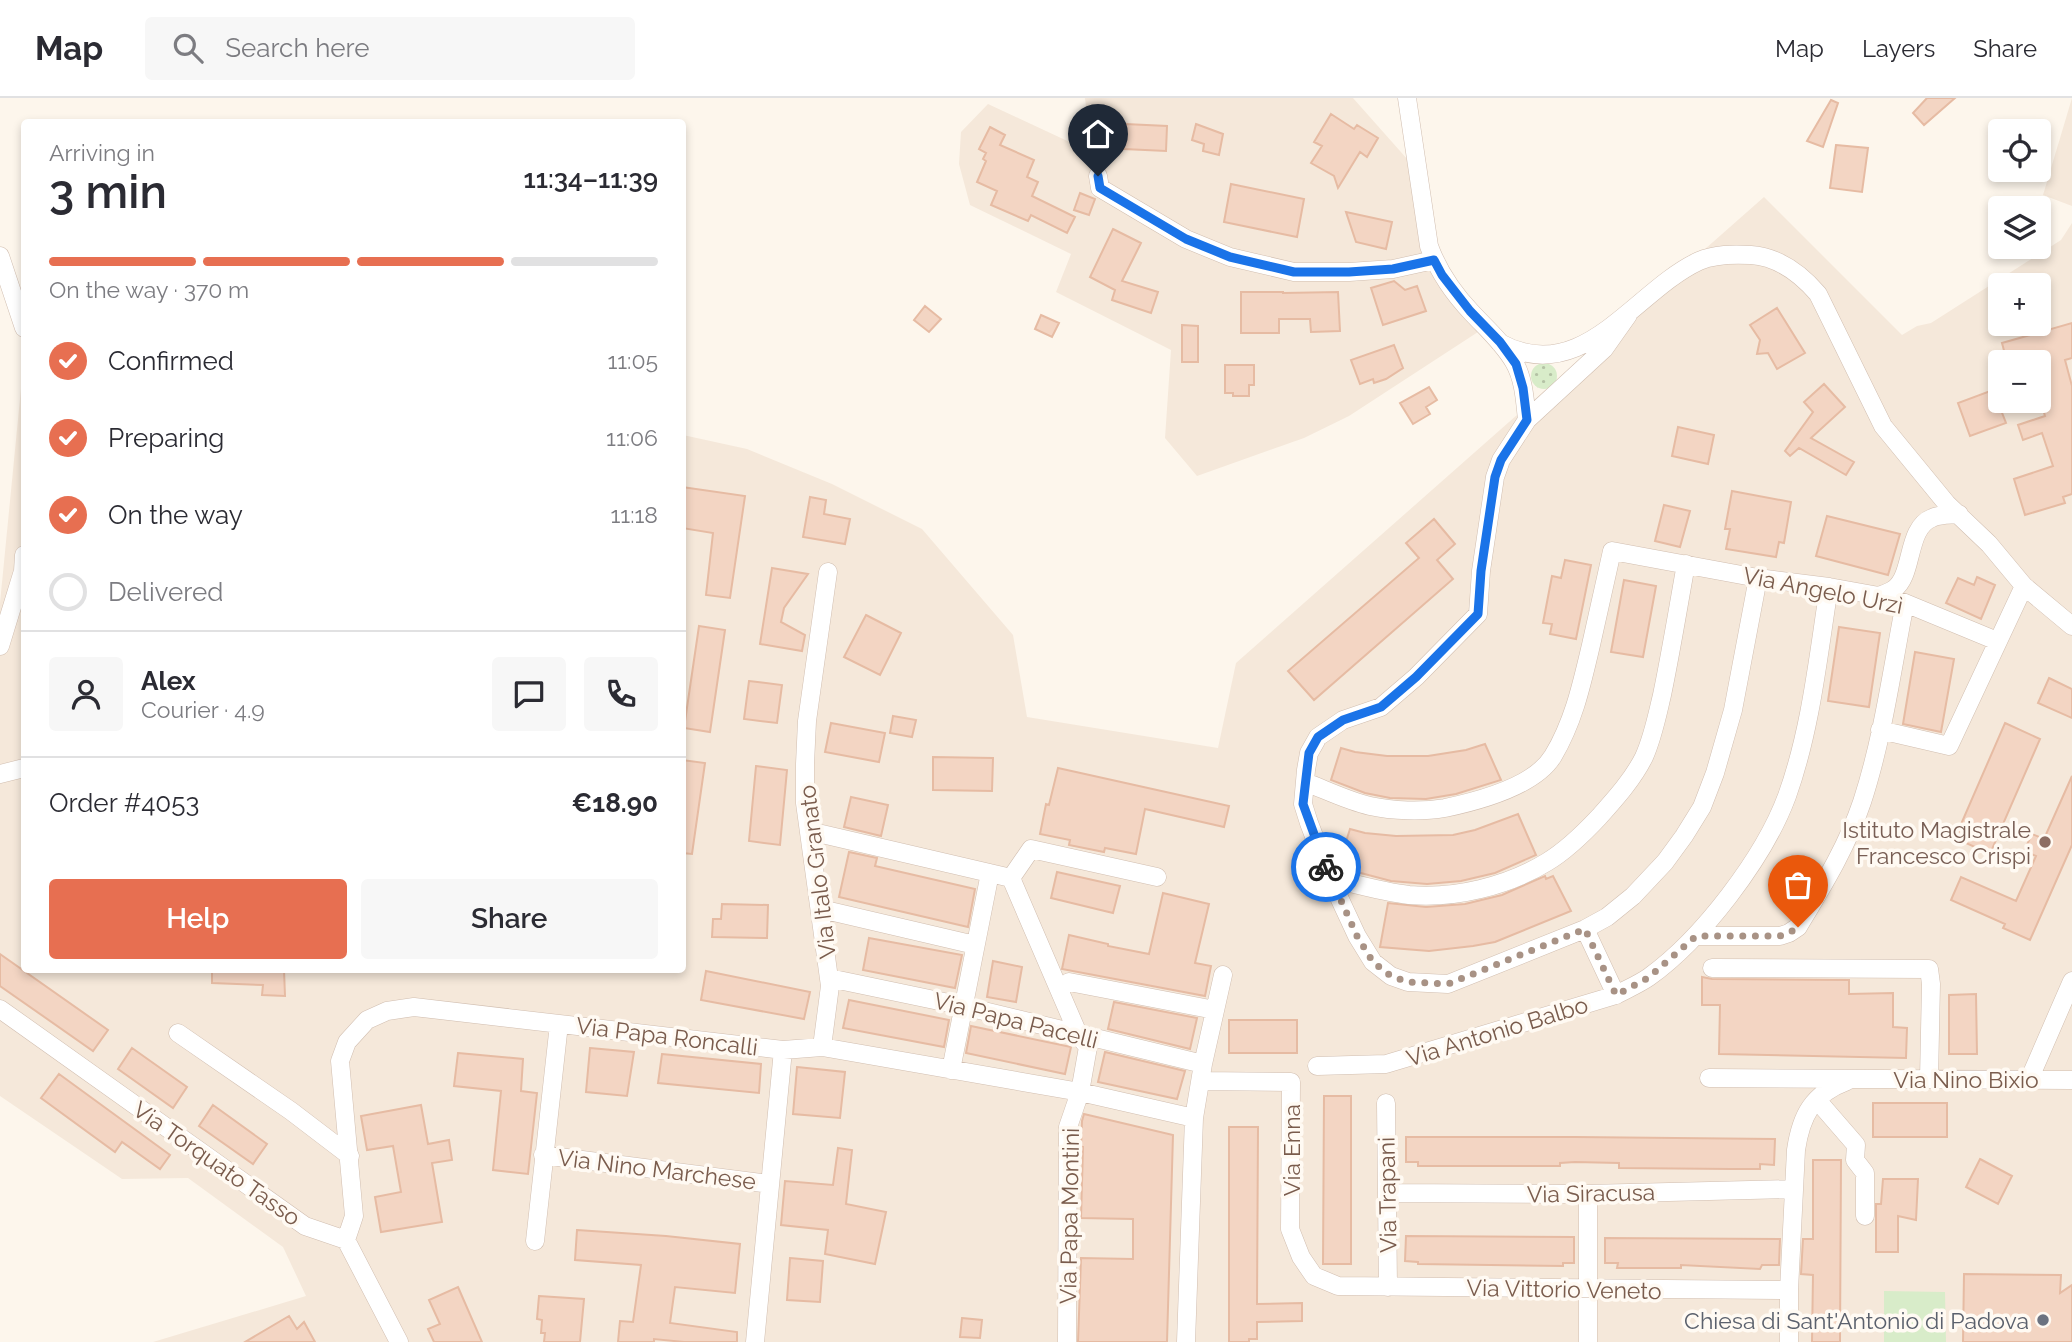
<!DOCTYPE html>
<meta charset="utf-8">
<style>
:root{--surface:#fff;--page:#f7f7f7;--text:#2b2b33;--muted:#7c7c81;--line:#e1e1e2;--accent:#e76f51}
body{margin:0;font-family:Raleway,sans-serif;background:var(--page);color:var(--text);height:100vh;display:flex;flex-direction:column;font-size:26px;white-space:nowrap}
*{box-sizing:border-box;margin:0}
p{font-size:23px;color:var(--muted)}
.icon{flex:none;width:38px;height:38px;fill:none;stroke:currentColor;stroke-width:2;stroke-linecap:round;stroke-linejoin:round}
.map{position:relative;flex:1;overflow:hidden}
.sheet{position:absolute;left:21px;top:21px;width:665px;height:854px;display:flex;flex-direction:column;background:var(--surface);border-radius:7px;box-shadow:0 4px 10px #0003}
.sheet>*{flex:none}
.tools{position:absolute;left:1988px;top:21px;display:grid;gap:14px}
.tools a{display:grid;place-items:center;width:63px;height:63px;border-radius:7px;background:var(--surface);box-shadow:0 4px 10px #0003;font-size:35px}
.pin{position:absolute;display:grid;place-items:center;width:60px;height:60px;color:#fff;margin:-72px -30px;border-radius:50% 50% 50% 0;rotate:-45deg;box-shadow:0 0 7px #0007}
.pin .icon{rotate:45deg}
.courier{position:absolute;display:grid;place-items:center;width:70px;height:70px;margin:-35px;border:5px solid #1a73e8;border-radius:50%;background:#fff;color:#222;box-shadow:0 2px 9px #0007}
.overview em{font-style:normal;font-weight:600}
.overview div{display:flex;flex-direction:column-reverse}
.overview{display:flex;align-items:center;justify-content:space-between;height:119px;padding:0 28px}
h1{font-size:46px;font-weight:600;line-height:52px}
.bar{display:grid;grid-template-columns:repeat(4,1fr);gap:10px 7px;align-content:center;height:84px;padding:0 28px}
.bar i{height:9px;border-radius:5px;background:var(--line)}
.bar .selected{background:var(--accent)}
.bar p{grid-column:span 4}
.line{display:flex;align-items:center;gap:18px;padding:0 28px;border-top:2px solid var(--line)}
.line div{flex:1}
.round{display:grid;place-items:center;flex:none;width:74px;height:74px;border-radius:7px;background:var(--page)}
ol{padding:0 28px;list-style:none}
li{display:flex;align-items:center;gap:21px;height:77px}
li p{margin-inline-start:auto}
li .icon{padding:7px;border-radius:50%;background:var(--accent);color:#fff;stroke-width:4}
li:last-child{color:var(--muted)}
li i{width:38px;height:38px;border:4px solid var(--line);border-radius:50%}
.action{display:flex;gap:14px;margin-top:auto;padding:14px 28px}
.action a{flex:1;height:80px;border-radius:7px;background:var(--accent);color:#fff;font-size:28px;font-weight:600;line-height:80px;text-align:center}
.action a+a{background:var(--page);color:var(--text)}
header{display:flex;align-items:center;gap:42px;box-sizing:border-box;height:98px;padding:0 35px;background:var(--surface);border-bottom:2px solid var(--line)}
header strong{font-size:33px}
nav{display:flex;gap:38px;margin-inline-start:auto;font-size:24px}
.search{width:490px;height:63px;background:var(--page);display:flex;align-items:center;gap:18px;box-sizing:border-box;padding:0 24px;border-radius:7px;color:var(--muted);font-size:26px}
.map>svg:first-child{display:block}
</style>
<header>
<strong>Map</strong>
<div class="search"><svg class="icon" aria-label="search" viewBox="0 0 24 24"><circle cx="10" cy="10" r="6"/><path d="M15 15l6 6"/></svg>Search here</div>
<nav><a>Map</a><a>Layers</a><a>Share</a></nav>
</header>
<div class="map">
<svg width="2072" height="1244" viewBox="0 0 2072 1244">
<defs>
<pattern id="grass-dots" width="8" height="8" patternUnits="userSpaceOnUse" patternTransform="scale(1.75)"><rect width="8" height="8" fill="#d8ecc9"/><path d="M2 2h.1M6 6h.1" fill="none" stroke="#b4c2a5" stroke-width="1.8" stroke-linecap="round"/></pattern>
</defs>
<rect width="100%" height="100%" fill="#fdf6ec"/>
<path fill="#f5e8da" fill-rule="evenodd" d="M1085 0H1353L1408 62 1429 172 1478 234 1349 318 1304 340 1197 378 1165 340 1171 252 1056 194 1071 156 970 107 959 66 961 34 988 6 1091 54Z
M2072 0V108L2043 97Z
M1764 99 1902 237 1917 228 1931 225 2061 142 2072 125V1244H153L306 1198 283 1149 188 1080 122 1081 0 998V505L24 260V872H682L683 337 747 351 832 386 922 431 1013 537 1027 619 1218 650 1236 565ZM2000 187H2039V226H2000ZM2000 264H2039V303H2000Z"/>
<path fill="url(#grass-dots)" d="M1531 278a13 13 0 1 1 26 0a13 13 0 1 1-26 0Z"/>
<path fill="#d8ecc9" d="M1884 1193 1945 1194 1946 1244H1884Z"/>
<path fill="#f3d5c3" stroke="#e6bba3" stroke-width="2" d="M1927 0H1955L1924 27 1913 15Z
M1831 2 1838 5 1823 49 1807 43Z
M1331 16 1354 31 1357 27 1378 40 1367 59 1360 54 1338 90 1334 78 1311 65 1322 48 1314 44Z
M1125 26 1167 28 1166 53 1124 51Z
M1196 26 1223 36 1219 57 1203 53 1204 46 1192 42Z
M990 29 1005 37 1000 47 1034 62 1027 79 1038 84 1032 98 1075 119 1067 135 1031 117 1028 123 991 107 997 93 977 84 986 63 983 61 986 55 979 51Z
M1836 47 1868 50 1862 94 1830 90Z
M1231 86 1304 101 1297 139 1224 124Z
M1080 95 1095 101 1089 117 1074 112Z
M1346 114 1392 124 1386 151 1356 144Z
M1113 131 1141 145 1122 183 1158 194 1151 215 1112 202 1115 192 1090 179Z
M1394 183 1405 192 1417 188 1426 213 1383 227 1371 190Z
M1241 194H1283V195L1338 194 1340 233 1311 234 1310 221H1279V235H1241Z
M925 208 941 221 929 234 914 222Z
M1777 210 1805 255 1777 271 1768 255 1757 256 1760 242 1750 227Z
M1041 217 1059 225 1052 239 1035 231Z
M2072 225V260L2065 262 2072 288V396L2063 399 2065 405 2025 417 2014 381 2053 368 2042 335 2023 342 2018 327 2045 318 2039 297V264H2007L2002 245Z
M1182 227 1198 228V264H1182Z
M1394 247 1403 270 1386 281 1374 285 1373 281 1360 286 1351 262Z
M1225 267H1254V287H1249V298H1233V295H1225Z
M1824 286 1845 309 1811 340 1854 364 1846 377 1799 350 1790 358 1785 353 1813 314 1804 304Z
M1429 289 1437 302 1426 309 1430 316 1413 326 1400 305Z
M1993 292 2006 325 1970 338 1958 305Z
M1678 329 1714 337 1708 366 1672 358Z
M682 389 745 398 730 500 706 497 713 435 682 430Z
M1732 393 1791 404 1784 445 1779 444 1776 459 1726 451 1730 431H1725Z
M810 399 826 402 824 416 850 421 845 446 803 439Z
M1664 407 1690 413 1680 449 1655 443Z
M1827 418 1900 436 1888 477 1816 458Z
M1434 421 1455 446 1437 462 1453 481 1314 602 1288 573 1419 460 1406 445Z
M1565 462 1591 467 1576 541 1550 536 1552 526 1543 525 1552 478 1561 480Z
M772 470 808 476 784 510 781 524 805 537 802 553 760 546Z
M1977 479 1995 487 1981 521 1946 505 1958 480 1974 487Z
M1624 482 1656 488 1643 559 1611 554Z
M866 517 901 535 880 577 844 559Z
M699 528 725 532 710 634 684 630Z
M1839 529 1880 535 1869 609 1828 603Z
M1915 554 1954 561 1941 634 1903 626Z
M2049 580 2072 591V620L2038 605Z
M749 583 782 587 777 625 744 621Z
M893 618 916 622 912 639 890 635Z
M831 625 885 635 879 664 825 654Z
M2005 625 2040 641 1990 756 1955 740Z
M1485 646 1501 682 1456 696 1426 701 1390 700 1365 695 1331 682 1341 650 1355 654 1387 658H1428L1466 652Z
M933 659 993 660 992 693 933 692Z
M682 662 705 665 692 756 682 755Z
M756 668 787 672 780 747 749 743Z
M1058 670 1229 708 1224 729 1145 711 1136 756 1105 750 1104 754 1069 747 1070 742 1040 736 1046 706 1049 707Z
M2072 678V747L2030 842 2003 830 2005 826 1951 802 1961 779 2016 803 2036 758 2024 753 2032 736 2044 741Z
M851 699 888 707 881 738 844 729Z
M1518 716 1536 757 1495 775 1461 783 1427 786 1391 783 1338 769 1350 731 1365 735 1396 738 1453 737 1475 732Z
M849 754 877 760 875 768 975 791 968 829 839 799Z
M1057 774 1120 788 1113 815 1051 800Z
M1545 778 1546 781 1553 778 1571 813 1495 844 1473 848 1429 853 1380 849 1388 805 1426 809 1465 806 1502 797Z
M1163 795 1209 806 1195 865 1211 868 1205 898 1062 871 1069 837 1108 846V848L1149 856Z
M722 806 768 807 767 840 712 839 713 821H721Z
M869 840 962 857 955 890 863 872Z
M0 856 108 932 93 953 0 888Z
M993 863 1022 869 1016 904 987 899Z
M212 872H284L285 898 262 897 263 887 212 885Z
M706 873 810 894 804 921 701 902Z
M1702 879 1712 881 1849 882V896L1893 895V929L1907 930 1906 960 1719 956 1720 907H1702Z
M1976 896 1977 956H1949V897Z
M849 902 949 922 944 949 843 930Z
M1114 904 1197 920 1190 951 1108 931Z
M1229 922H1297V955H1229Z
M971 928 1071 949 1065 976 966 955Z
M132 950 187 989 173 1010 118 971Z
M590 950 634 954 627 998 586 994Z
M1105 954 1185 973 1177 1001 1098 984Z
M458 955 523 961 521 993 537 995 528 1076 493 1072 501 993 454 988Z
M662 956 761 966 759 995 658 985Z
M797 969 845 974 840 1020 793 1016Z
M59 976 170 1057 160 1071 122 1044 115 1054 41 1000Z
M1324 998H1351V1166H1323Z
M1873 1005H1947V1039H1873Z
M213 1007 267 1046 253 1066 199 1028Z
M421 1007 428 1046 449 1042 452 1062 432 1065 442 1124 381 1134 375 1099 401 1094 393 1048 367 1052 361 1018Z
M1084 1016 1173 1037 1167 1244H1078L1081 1160 1133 1161V1121L1081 1120 1083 1049H1081L1082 1023Z
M1229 1029H1258L1257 1206 1302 1205V1223L1257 1224V1241H1249V1244H1229Z
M1406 1039H1575L1775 1041 1774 1067 1760 1066V1071H1731L1619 1070V1065L1575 1064 1560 1065V1068H1418V1064H1406Z
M838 1050 852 1052 846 1106 886 1114 875 1166 825 1156 828 1132 781 1127 785 1083 833 1087Z
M1980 1061 2012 1078 1998 1106 1966 1089Z
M1813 1062H1841L1840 1244H1812L1813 1177 1801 1176 1803 1141H1813Z
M1883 1081H1918L1916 1122 1898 1118V1154H1876V1106H1881Z
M577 1132 666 1138 740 1146 735 1195 675 1189 670 1225 737 1234V1244H684L654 1241V1244H618L620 1223 633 1224 641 1167 575 1162Z
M1406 1138 1574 1139V1165H1563V1168L1418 1166V1164L1405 1163Z
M1605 1140 1780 1141 1779 1167H1762L1760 1171 1681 1167V1170H1617L1618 1165H1605Z
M790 1160 823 1163 820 1204 787 1202Z
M1964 1176 2061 1177 2060 1195 2072 1187V1244H1963Z
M458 1189 482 1244H434L428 1231 440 1226 429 1202Z
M539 1198 584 1201 580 1244H544L545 1235H541L542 1222 537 1221Z
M289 1218 297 1231 304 1224 315 1244H245Z
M962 1220 982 1222 980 1240 960 1239Z"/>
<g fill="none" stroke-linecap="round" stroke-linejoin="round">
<g stroke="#d1beb0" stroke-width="19">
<path id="minor" d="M1407 0 1429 148C1438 173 1453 195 1472 215 1487 231 1503 245 1514 264 1524 281 1525 303 1527 322
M1098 78 1100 90 1186 141 1230 159 1294 174H1349L1393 171 1434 162
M0 158 24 230
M1628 217 1604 251 1527 322 1501 362 1495 379 1481 473 1478 516 1416 579 1381 609 1343 622 1318 639 1309 655 1306 672 1303 706 1309 725 1330 780 1357 838 1373 864 1391 878 1408 884 1448 886 1585 831 1607 819 1633 798 1665 764 1684 738 1702 709 1715 675 1733 612 1758 480
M1500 245C1583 290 1634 193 1699 163 1715 156 1733 156 1751 157 1779 159 1800 175 1818 196L1883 328 1947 406 1989 446 2024 488 2072 528
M1879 498C1884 496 1890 494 1894 491 1914 477 1906 430 1932 420 1940 416 1951 417 1959 416
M0 548 23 473 24 457
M1880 632 1949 648 2024 488
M0 676 24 670
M1305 684C1326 692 1348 703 1370 708 1393 713 1422 714 1445 710 1478 703 1535 688 1553 658 1574 623 1582 585 1591 547 1598 515 1605 484 1612 453L1758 480 1829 489 1879 498 1905 505 1997 543
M809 733 1011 780
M1011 780 1079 938 1088 949 1080 994 1068 1029 1067 1244
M1011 780 1031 751 1157 779
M1330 780C1356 786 1382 794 1409 797 1455 801 1508 788 1547 764 1567 752 1584 735 1599 719 1616 700 1633 681 1644 659 1653 639 1657 618 1662 597 1671 554 1678 510 1686 466
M821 811 975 847
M1585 831 1616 897
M1696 838H1780L1789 835 1798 829C1822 789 1847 749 1862 704 1883 640 1892 571 1905 505
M1712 870 1929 871 1931 886 1929 981
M829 880 963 908 1203 966
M1069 884 1215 912
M0 911 305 1128 346 1142 399 1244
M178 935 291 1013 350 1058
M822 949 830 888 805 705V666L807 623 828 474
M1317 968 1386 966 1616 897C1627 891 1639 886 1649 879 1702 841 1764 760 1787 698 1811 631 1818 559 1829 489
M951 972 990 775
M1709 980 2072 982
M2029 982 2072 883
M1200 983 1291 984 1290 1131 1301 1159 1314 1178 1338 1188 1789 1192
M1817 1002 1856 1047 1855 1062 1865 1075V1118
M1386 1005 1388 1189
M543 1057 770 1086
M1388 1095 1588 1096 1794 1091
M346 1142 354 1118 340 963 347 944 367 922 387 913 414 909 783 952 822 949 1080 994 1194 1020
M535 1143 559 926
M755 1244 783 952
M1186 1244 1194 1020 1203 966 1223 877
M1588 1244V1096
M1789 1244V1192L1796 1052C1801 1018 1812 996 1847 983"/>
</g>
<use href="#minor" stroke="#fff" stroke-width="18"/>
</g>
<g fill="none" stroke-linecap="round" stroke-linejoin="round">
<path stroke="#a89285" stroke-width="7" stroke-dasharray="0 12.6" d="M1326 769 1357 838 1373 864 1391 878 1408 884 1448 886 1585 831 1616 897 1648 880 1696 838H1780L1789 835 1798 829"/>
<path stroke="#1a73e8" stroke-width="9" d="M1098 78 1100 90 1186 141 1230 159 1294 174H1349L1393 171 1434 162 1442 177 1470 213 1500 244 1516 266 1523 290 1527 322 1501 362 1495 379 1481 473 1478 516 1416 579 1381 609 1343 622 1318 639 1309 655 1303 706 1326 769"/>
</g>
<circle fill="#8d6e63" stroke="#fffaf3" stroke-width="2.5" cx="2045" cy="744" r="7"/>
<circle fill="#6b7280" stroke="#fffaf3" stroke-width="2.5" cx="2043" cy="1222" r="7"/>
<g text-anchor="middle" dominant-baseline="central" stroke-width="7" stroke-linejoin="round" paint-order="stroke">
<g font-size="23" fill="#7a5c4d" stroke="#fffaf3">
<text transform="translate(1823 492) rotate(11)">Via Angelo Urzì</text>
<text transform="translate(817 774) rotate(-97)">Via Italo Granato</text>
<text transform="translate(1016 922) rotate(14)">Via Papa Pacelli</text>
<text transform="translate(1497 933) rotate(-17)">Via Antonio Balbo</text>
<text transform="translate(667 938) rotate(7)">Via Papa Roncalli</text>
<text x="1966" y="981">Via Nino Bixio</text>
<text transform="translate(1291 1052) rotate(-90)">Via Enna</text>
<text transform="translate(217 1065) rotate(35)">Via Torquato Tasso</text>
<text transform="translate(657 1071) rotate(7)">Via Nino Marchese</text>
<text transform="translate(1591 1095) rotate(-1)">Via Siracusa</text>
<text transform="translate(1387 1097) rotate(-91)">Via Trapani</text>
<text transform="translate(1069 1118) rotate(-89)">Via Papa Montini</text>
<text transform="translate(1564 1191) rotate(1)">Via Vittorio Veneto</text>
</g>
<g font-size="23" fill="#785e54" stroke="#fffaf3" text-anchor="end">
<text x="2031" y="731">Istituto Magistrale<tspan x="2031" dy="26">Francesco Crispi</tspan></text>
</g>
<g font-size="23" fill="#5b616d" stroke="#fffaf3" text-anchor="end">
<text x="2029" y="1222">Chiesa di Sant'Antonio di Padova</text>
</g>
</g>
</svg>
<div class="tools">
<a><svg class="icon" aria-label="locate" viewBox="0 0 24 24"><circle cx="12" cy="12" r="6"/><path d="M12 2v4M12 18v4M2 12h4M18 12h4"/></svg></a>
<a><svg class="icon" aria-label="layers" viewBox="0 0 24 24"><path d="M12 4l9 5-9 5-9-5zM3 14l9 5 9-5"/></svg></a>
<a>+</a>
<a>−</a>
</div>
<div class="pin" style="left:1798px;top:829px;background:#ea580c"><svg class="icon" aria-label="bag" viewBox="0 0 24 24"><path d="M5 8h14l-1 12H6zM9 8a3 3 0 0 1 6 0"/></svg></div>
<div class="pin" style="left:1098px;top:78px;background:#1f2937"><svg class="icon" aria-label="home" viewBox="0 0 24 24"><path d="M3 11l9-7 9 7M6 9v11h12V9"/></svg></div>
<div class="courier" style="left:1326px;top:769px"><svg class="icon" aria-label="bike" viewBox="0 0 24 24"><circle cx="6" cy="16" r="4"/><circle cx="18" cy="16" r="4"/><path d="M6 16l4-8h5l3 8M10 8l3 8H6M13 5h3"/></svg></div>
<section class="sheet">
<div class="overview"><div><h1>3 min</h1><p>Arriving in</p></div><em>11:34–11:39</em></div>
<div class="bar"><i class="selected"></i><i class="selected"></i><i class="selected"></i><i></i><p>On the way · 370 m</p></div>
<ol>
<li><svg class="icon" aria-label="check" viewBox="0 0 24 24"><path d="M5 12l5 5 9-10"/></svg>Confirmed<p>11:05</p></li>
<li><svg class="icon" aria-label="check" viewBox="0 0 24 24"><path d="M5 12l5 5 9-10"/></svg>Preparing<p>11:06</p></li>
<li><svg class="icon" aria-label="check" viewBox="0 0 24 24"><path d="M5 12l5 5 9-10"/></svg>On the way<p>11:18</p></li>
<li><i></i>Delivered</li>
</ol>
<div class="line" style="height:126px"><a class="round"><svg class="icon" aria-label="person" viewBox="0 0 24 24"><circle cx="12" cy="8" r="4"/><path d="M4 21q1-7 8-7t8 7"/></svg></a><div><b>Alex</b><p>Courier · 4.9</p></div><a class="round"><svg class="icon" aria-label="chat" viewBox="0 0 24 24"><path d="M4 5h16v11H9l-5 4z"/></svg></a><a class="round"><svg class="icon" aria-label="phone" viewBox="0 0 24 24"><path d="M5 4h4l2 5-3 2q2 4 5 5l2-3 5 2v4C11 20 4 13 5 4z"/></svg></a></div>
<div class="line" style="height:91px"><div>Order #4053</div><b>€18.90</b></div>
<div class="action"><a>Help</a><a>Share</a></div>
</section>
</div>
